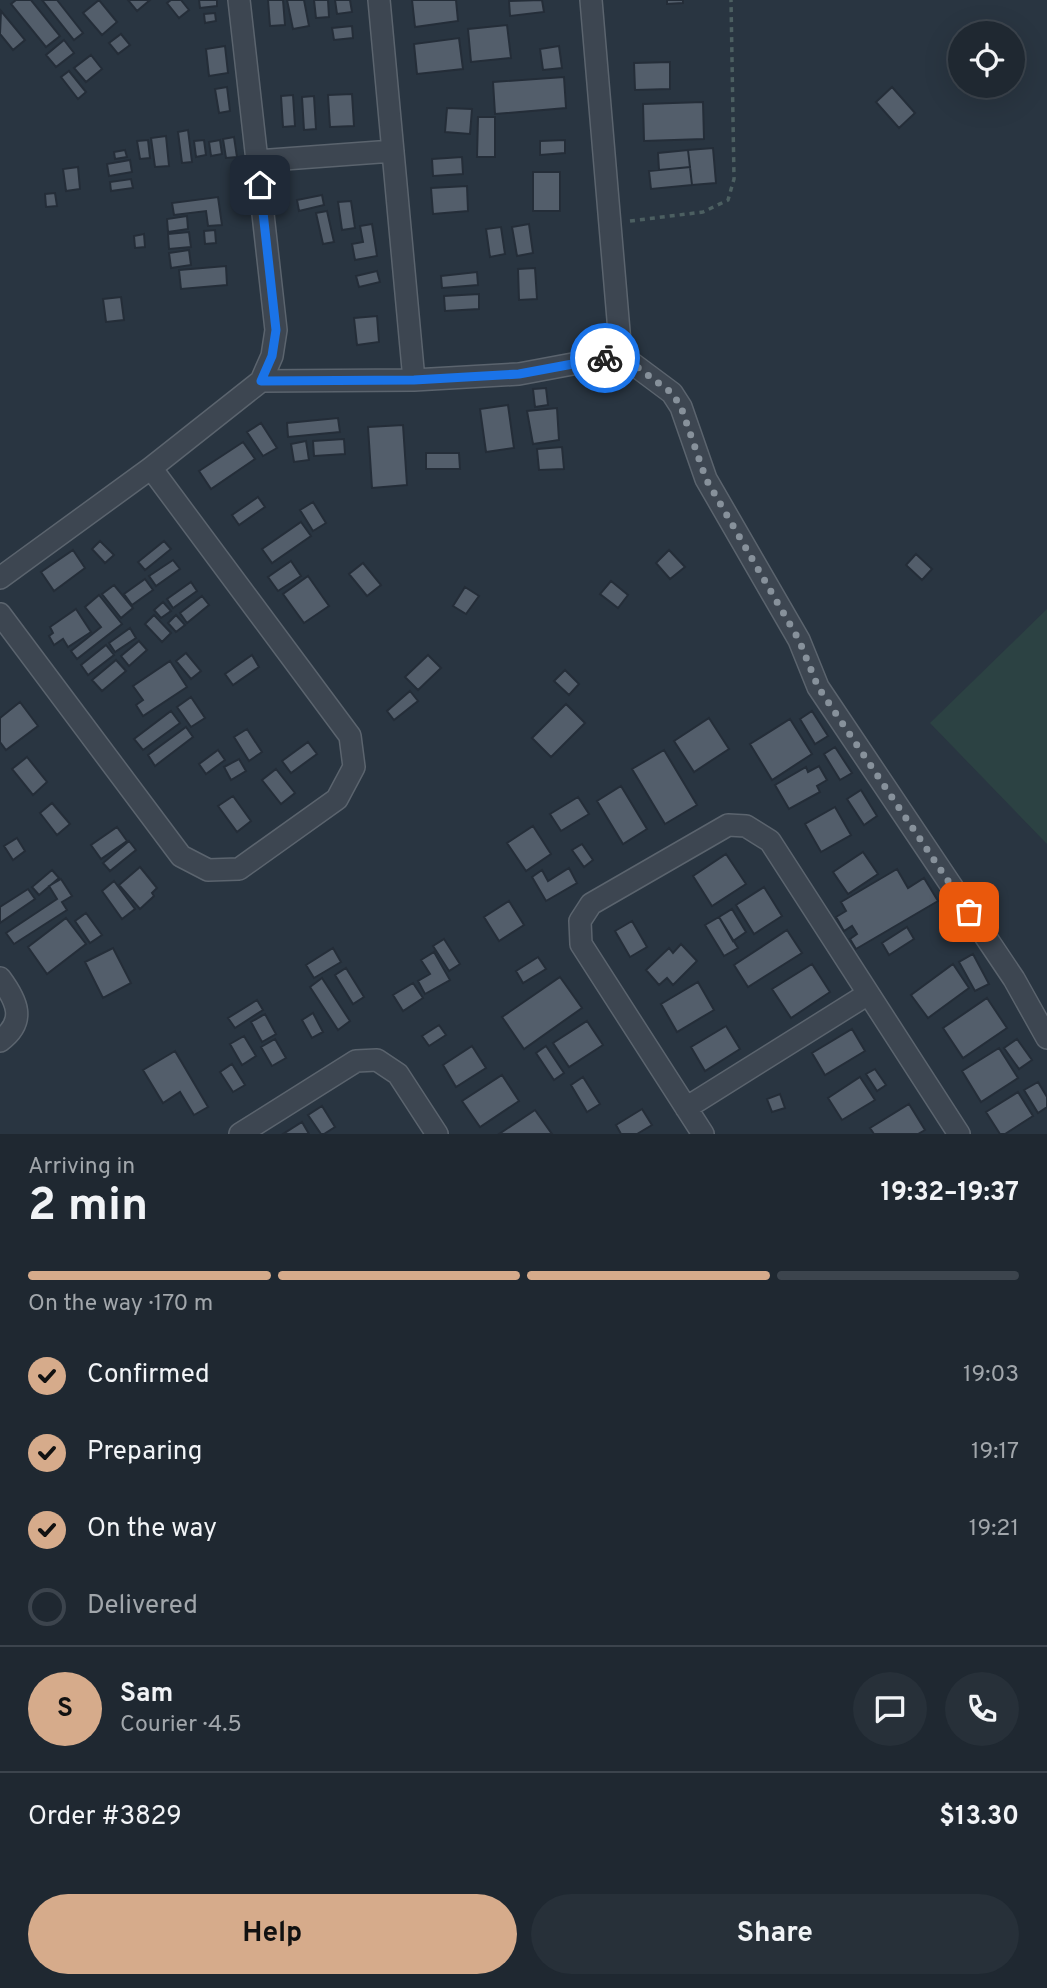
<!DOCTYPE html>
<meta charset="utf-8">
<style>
:root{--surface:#1f2831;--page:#273039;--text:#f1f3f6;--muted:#a1a6ab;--line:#3c444d;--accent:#d6ab8b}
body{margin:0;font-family:Overpass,sans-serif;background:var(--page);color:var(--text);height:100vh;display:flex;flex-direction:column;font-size:26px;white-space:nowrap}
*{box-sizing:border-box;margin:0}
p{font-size:23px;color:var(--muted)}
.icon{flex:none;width:38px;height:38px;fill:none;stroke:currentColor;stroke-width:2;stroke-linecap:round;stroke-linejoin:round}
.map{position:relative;height:1134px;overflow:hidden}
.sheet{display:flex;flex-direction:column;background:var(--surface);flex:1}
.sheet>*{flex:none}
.tools{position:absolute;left:948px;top:21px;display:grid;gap:14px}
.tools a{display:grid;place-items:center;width:77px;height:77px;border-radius:50%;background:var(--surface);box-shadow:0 7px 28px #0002,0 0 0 2px var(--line);font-size:35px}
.pin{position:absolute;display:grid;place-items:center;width:60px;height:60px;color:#fff;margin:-30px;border-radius:14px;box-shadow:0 4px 10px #0006}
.courier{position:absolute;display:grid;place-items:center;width:70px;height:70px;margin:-35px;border:5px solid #1a73e8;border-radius:50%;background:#fff;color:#222;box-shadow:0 2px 9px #0007}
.headline em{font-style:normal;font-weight:700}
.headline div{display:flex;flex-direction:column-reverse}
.headline{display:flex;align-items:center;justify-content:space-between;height:119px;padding:0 28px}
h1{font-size:46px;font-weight:700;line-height:52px}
.bar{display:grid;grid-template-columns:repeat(4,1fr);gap:10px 7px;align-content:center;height:84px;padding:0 28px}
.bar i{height:9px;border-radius:5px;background:var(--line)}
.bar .active{background:var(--accent)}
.bar p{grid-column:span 4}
.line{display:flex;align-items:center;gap:18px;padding:0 28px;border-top:2px solid var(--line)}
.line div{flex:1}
.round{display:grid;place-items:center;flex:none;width:74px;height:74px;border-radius:37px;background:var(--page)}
ol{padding:0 28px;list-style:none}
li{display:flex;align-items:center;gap:21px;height:77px}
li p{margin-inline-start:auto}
li .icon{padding:7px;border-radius:50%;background:var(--accent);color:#111;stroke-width:4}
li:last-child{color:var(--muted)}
li i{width:38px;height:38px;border:4px solid var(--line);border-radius:50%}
.primary-button{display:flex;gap:14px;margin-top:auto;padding:14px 28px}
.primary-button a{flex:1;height:80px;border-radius:42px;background:var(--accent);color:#111;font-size:28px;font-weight:700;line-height:80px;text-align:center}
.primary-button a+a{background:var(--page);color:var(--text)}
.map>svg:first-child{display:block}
</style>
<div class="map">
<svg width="1047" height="1134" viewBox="0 0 1047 1134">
<rect width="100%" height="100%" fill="#293541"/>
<path fill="#2c4243" d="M1047 609V844L930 723Z"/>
<path fill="#535e6b" stroke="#242d38" stroke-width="2" d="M16 0H31L60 36 46 47 11 4Z
M42 0H57L83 33 74 40Z
M99 0 117 22 102 35 83 13Z
M128 0H150L137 11Z
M171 0H181L189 10 179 18 167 3Z
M199 0H217V6L200 8Z
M268 0H283L285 25 270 26Z
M287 0H304L309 26 293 29Z
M314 0H328L329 17 316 18Z
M335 0H350L352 12 337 14Z
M412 0H456L458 21 415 27Z
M542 0 544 12 510 16 509 1Z
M667 0H683V3L667 4Z
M1 11 25 40 13 50 0 34Z
M215 13 216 21 205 23 204 14Z
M507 25 511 58 471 62 468 29Z
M352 26 353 38 334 40 332 28Z
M121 34 130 45 118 54 109 43Z
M459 38 463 69 417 74 414 44Z
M64 40 74 53 56 67 46 55Z
M225 46 228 73 209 76 206 49Z
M559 46 562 68 543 70 540 49Z
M91 55 102 69 86 82 74 68Z
M670 62V89L635 90 634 63Z
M69 71 86 92 78 99 61 77Z
M564 77 566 108 495 114 493 82Z
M227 87 230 111 219 113 215 89Z
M892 87 915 113 899 128 876 102Z
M352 94 354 126 330 127 328 95Z
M293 95 295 126 283 127 281 96Z
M314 96 316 129 304 130 302 97Z
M703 102 704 139 644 141 643 104Z
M447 108 472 109 470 134 445 132Z
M478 117H495V157H477Z
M188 130 192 162 182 163 178 132Z
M166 136 169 166 155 167 151 138Z
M234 137 237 157 226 158 223 139Z
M148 140 150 158 140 159 137 141Z
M204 140 206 155 196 157 194 141Z
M220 140 222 154 211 156 209 142Z
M565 140V153L540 155V141Z
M713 148 716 183 692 185 688 150Z
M125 150 127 157 115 159 114 152Z
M688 150 690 167 659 170 658 153Z
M462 157 463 174 433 176 432 159Z
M130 160 132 172 109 176 107 164Z
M78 167 80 189 66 191 63 169Z
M690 167 692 185 651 189 649 171Z
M533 172H560V211H533Z
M131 179 133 188 111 191 110 182Z
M467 186 468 211 433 214 431 188Z
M55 193 57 206 46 207 45 194Z
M322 195 324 205 299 211 297 200Z
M218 197 222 225 208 226 206 211 174 215 172 203Z
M351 201 355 228 342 230 338 202Z
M327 211 334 242 323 244 316 213Z
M187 216 188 229 168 232 167 219Z
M372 224 377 256 355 260 352 244 363 242 360 226Z
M529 224 533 253 517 256 512 227Z
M501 227 505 254 490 257 486 229Z
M215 230 216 243 205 244 204 231Z
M189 232 191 247 169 249 168 234Z
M144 234 145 247 135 248 134 236Z
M189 250 191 265 171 268 169 253Z
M226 266 227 285 181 289 179 270Z
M535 268 537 299 519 300 518 269Z
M377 271 380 282 359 287 356 276Z
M477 272 478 285 442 288 441 276Z
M479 294V309L445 311 444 296Z
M121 297 124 320 106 322 103 299Z
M377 316 379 342 357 345 354 318Z
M546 388 548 405 535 407 533 389Z
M508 405 514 448 486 452 480 409Z
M557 408 559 440 533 444 527 411Z
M338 418 340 432 288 437 287 423Z
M261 423 277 448 263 456 247 432Z
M403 425 407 485 372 488 368 427Z
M344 439 345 454 314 456 313 441Z
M306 441 309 460 294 462 291 444Z
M243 442 255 459 211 489 199 471Z
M562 447 564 469 539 470 537 449Z
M426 453H459L460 469H426Z
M258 497 265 507 239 525 232 515Z
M313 502 326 523 313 531 300 510Z
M301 522 311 536 272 563 262 549Z
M100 541 114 555 105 563 92 549Z
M164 541 171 549 145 570 138 562Z
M73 550 85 568 54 591 41 572Z
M669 550 685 567 670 579 656 563Z
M916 554 932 569 922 580 906 565Z
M173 560 180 569 156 586 149 576Z
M291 561 301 576 278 591 268 577Z
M363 563 381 585 367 596 349 574Z
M308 576 329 606 304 623 283 594Z
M145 579 153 590 132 605 124 594Z
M611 581 628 595 618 608 600 594Z
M191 582 197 591 173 608 167 599Z
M114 585 133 608 121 618 102 594Z
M465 587 479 596 466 614 453 606Z
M99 595 122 624 77 659 71 651 101 627 85 607Z
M202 596 209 605 187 623 180 613Z
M163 602 171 611 161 618 154 610Z
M76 609 91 632 68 647 63 639 54 645 49 636 53 633 50 627Z
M154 615 171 633 162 642 145 624Z
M176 615 185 625 176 632 168 623Z
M130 628 136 638 115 652 109 643Z
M139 641 147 650 129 666 121 656Z
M106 645 114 655 88 675 81 665Z
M186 653 201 671 191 679 176 661Z
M252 655 259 667 233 685 225 674Z
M428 655 441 668 418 690 405 677Z
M116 660 126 671 102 691 92 680Z
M170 661 187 687 143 716 136 705 143 700 133 686Z
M565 670 579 684 569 695 554 681Z
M410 691 418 701 394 720 387 711Z
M191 697 205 718 191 727 177 707Z
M20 702 38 726 6 750 0 742V718Z
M566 704 585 723 551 757 532 738Z
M171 711 180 723 143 750 134 739Z
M812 711 828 736 815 744 800 719Z
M709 718 729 749 694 772 674 741Z
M790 719 812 754 772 780 750 744Z
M186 727 193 737 155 766 148 755Z
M247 729 262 752 249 761 234 737Z
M308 742 317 754 291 773 282 761Z
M835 747 852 773 840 780 824 754Z
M218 750 225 760 206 774 199 764Z
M664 750 697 805 665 824 632 769Z
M27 757 47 782 33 795 12 769Z
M239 759 246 771 231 780 224 767Z
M819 766 827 780 817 786 820 792 789 809 775 785 806 767 808 772Z
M276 769 295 793 281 804 262 780Z
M621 786 647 829 623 844 597 801Z
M861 790 877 816 864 825 847 799Z
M233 796 251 821 237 832 218 806Z
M578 797 589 814 561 831 550 814Z
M52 803 70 824 57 835 40 813Z
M835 807 851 835 821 852 805 824Z
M533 826 551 854 526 871 507 843Z
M117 827 127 841 101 859 91 845Z
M17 838 25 851 13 860 4 846Z
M129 841 136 850 110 871 103 863Z
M582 844 593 860 584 867 572 850Z
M863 852 878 874 848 894 833 872Z
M726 854 746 884 712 906 693 876Z
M140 867 157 888 152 893 154 896 140 909 119 885Z
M569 868 577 883 546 901 532 877 542 870 548 881Z
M897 869 908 888 924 878 938 901 856 949 850 939 857 934 852 926 844 931 836 917 846 911 841 902Z
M52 870 59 878 39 895 32 887Z
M61 879 72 896 62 902 67 910 14 944 6 933 57 899 49 886Z
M114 881 135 909 122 919 102 891Z
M764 887 782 916 754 934 736 905Z
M28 889 35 899 0 923V907Z
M509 901 524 925 499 941 484 917Z
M732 909 746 932 733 941 719 917Z
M86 913 102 935 90 943 75 921Z
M719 917 738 948 724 956 705 925Z
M66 918 86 944 47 974 28 947Z
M632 921 647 947 630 957 615 931Z
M907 927 914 939 889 955 882 943Z
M787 930 802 953 748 987 734 965Z
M444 939 460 964 449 971 433 946Z
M681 944 697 961 673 985 667 978 659 985 646 970 669 948 673 953Z
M113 948 131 983 103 998 85 962Z
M333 948 341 962 314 978 306 965Z
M434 952 450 980 425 994 418 981 430 974 421 960Z
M973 954 989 984 975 991 959 962Z
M538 957 546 969 523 983 516 971Z
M812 964 830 992 791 1018 772 989Z
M953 964 969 988 928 1018 911 995Z
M346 968 364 997 353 1004 335 975Z
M560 977 582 1008 524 1049 502 1017Z
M322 978 350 1021 338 1030 310 987Z
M698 982 714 1010 677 1032 661 1004Z
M413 983 423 998 403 1011 393 995Z
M987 998 1007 1028 963 1058 943 1028Z
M257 1000 263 1010 235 1028 228 1018Z
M313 1013 323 1032 312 1038 302 1020Z
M265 1014 276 1034 262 1042 251 1022Z
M587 1021 603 1045 569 1067 553 1043Z
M439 1025 446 1035 429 1046 422 1036Z
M726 1026 740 1049 705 1071 691 1047Z
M852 1029 865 1051 825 1075 812 1053Z
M244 1036 256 1056 242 1065 230 1044Z
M275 1039 286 1058 272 1066 261 1047Z
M1017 1039 1032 1060 1019 1069 1004 1048Z
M472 1046 486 1068 456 1087 443 1065Z
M546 1046 564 1073 554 1080 536 1053Z
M999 1048 1018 1078 981 1102 962 1071Z
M175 1051 208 1107 194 1115 180 1092 163 1103 143 1070Z
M232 1064 245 1085 233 1092 220 1072Z
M875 1069 886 1085 877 1091 866 1074Z
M502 1075 519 1101 480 1127 462 1101Z
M583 1077 600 1104 587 1112 571 1085Z
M860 1077 875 1100 842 1120 828 1098Z
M1038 1082 1047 1097V1107L1038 1113 1024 1090Z
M1018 1092 1033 1116 1005 1134H1000L986 1112Z
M780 1094 785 1108 772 1112 767 1099Z
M909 1104 925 1130 918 1134H874L870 1128Z
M322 1106 335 1127 324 1134H321L308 1115Z
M642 1109 652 1125 637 1134H621L616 1125Z
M535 1110 552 1134H499Z
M302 1122 309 1134H283Z"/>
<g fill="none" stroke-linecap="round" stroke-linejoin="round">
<g stroke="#5b646e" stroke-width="24">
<path id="minor" d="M379 0 414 380
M591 0 621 355
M257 161 393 151
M261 381 414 380 519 374 621 355 672 393 681 407 706 479 799 640 818 687 1014 979 1047 1038
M0 578 151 468 261 381 272 356 276 330 239 0
M0 614 181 856 208 870 239 869 337 799 354 767 350 736 151 468
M0 978C17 1001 27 1021 0 1041
M686 1108 868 994
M240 1134 356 1061 377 1060 398 1074 437 1134
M703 1134 581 944 580 921 591 904 728 825 746 826 770 841 959 1134"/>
</g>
<path stroke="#4c5f61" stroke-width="3.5" stroke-dasharray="5 5" stroke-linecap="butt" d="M630 221 703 212 728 200 734 179 731 0"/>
<use href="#minor" stroke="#3d4651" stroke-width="21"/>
</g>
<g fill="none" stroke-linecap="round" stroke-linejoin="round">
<path stroke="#87919b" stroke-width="7" stroke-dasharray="0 12.6" d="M605 358 621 355 672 393 681 407 706 479 799 640 818 687 969 912"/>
<path stroke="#1a73e8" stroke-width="9" d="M260 185 276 330 272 356 261 381 414 380 519 374 605 358"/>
</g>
</svg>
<div class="tools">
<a><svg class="icon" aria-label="locate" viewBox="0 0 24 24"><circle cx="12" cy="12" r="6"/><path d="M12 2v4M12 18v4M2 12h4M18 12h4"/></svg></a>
</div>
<div class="pin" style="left:969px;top:912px;background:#ea580c"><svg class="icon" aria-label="bag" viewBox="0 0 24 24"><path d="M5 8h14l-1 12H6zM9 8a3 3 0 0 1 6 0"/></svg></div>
<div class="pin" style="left:260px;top:185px;background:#1f2937"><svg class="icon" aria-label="home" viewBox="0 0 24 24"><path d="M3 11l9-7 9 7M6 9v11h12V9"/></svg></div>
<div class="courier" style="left:605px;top:358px"><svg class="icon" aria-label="bike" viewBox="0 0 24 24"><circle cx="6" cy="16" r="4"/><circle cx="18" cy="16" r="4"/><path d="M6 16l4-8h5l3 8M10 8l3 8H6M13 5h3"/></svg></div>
</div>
<section class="sheet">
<div class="headline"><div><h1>2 min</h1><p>Arriving in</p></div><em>19:32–19:37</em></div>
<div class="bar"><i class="active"></i><i class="active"></i><i class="active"></i><i></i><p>On the way · 170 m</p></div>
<ol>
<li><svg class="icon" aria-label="check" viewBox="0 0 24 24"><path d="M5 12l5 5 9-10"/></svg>Confirmed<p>19:03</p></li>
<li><svg class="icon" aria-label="check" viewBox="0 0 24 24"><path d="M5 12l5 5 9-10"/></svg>Preparing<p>19:17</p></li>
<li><svg class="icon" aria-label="check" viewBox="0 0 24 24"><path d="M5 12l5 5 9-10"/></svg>On the way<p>19:21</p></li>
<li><i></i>Delivered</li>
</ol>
<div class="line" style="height:126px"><b class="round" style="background:var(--accent);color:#111">S</b><div><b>Sam</b><p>Courier · 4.5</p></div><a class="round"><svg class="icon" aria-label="chat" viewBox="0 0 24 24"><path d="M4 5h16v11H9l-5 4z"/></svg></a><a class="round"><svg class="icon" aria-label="phone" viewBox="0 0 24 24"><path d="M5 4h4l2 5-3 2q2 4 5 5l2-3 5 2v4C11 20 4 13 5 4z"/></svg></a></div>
<div class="line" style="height:91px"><div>Order #3829</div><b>$13.30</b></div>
<div class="primary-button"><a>Help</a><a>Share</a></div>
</section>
